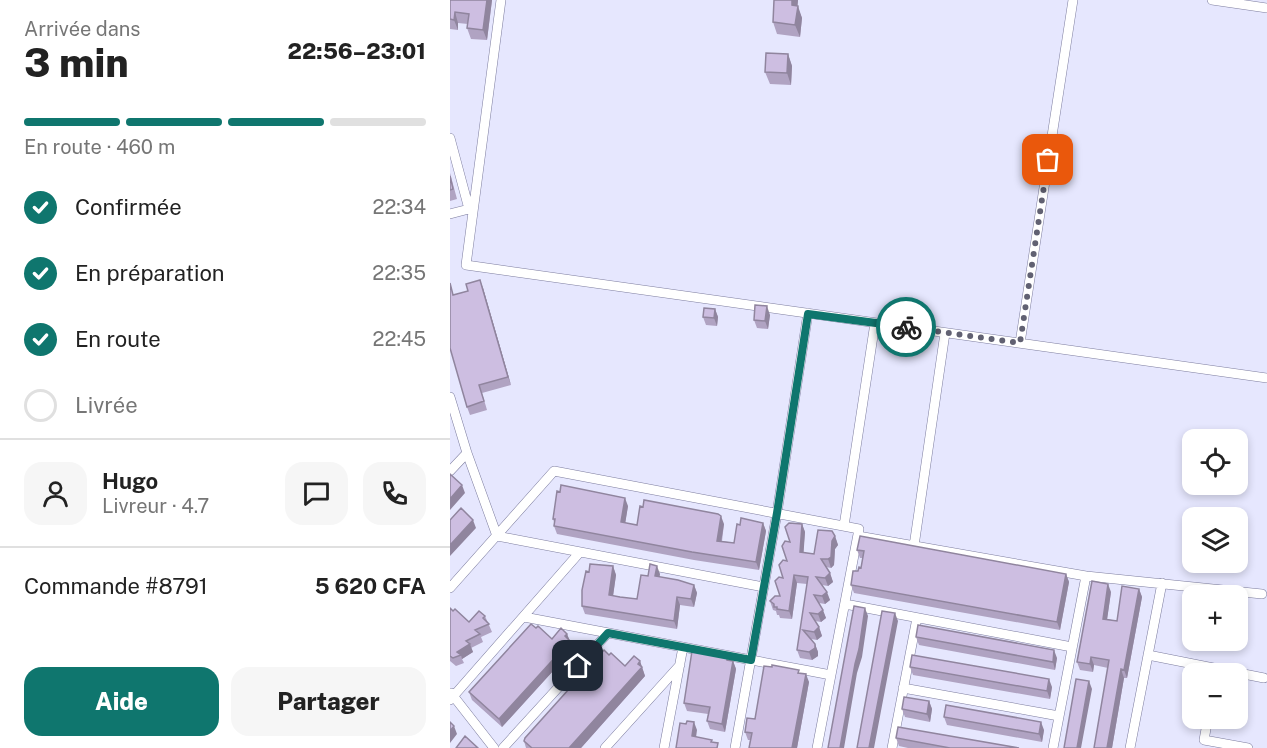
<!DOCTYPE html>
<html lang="fr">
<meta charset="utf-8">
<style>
:root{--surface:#fff;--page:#f6f6f6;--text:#222;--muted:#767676;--line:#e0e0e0;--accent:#0f766e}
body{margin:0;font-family:"Public Sans",sans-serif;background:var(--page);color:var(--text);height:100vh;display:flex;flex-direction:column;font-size:22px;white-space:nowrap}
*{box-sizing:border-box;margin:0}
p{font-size:20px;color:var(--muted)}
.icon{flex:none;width:33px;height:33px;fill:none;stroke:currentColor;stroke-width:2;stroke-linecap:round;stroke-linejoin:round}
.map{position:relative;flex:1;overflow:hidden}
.panel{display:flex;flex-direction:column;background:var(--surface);width:450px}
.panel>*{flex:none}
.controls{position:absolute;left:732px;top:429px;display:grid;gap:12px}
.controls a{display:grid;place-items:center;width:66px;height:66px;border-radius:12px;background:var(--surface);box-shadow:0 3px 9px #0003;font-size:30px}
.pin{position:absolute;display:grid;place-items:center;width:51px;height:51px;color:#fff;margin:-26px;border-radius:12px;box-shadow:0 3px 9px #0006}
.courier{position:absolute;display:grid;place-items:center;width:60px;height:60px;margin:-30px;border:4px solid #0f766e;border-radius:50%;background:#fff;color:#222;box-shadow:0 2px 8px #0007}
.headline em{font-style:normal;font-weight:800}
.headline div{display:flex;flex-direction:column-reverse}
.headline{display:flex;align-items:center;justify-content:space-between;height:102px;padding:0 24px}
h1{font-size:39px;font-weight:800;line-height:45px}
.bar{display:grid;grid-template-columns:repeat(4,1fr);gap:9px 6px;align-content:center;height:72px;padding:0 24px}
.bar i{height:8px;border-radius:4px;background:var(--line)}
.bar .on{background:var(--accent)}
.bar p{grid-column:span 4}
.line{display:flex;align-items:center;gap:15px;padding:0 24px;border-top:2px solid var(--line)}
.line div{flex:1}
.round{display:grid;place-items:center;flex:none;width:63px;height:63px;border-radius:18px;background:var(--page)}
ol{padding:0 24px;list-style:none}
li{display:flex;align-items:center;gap:18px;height:66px}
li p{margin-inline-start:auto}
li .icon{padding:6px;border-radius:50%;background:var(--accent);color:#fff;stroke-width:4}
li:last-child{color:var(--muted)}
li i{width:33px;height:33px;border:3px solid var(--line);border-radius:50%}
.action{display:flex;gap:12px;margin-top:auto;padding:12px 24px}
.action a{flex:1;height:69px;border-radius:18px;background:var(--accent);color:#fff;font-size:24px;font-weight:800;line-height:69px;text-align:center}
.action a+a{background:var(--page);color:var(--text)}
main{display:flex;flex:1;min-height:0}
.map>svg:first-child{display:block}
</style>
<main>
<section class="panel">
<div class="headline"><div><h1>3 min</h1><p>Arrivée dans</p></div><em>22:56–23:01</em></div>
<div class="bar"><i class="on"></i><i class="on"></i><i class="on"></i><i></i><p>En route · 460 m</p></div>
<ol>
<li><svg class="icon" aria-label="check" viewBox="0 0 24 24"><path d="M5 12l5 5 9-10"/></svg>Confirmée<p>22:34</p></li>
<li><svg class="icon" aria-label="check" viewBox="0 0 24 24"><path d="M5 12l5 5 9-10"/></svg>En préparation<p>22:35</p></li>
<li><svg class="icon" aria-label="check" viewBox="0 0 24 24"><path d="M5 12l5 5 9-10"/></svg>En route<p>22:45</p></li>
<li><i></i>Livrée</li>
</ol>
<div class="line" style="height:108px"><a class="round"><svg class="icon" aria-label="person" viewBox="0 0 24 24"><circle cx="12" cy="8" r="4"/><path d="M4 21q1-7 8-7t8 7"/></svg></a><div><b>Hugo</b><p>Livreur · 4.7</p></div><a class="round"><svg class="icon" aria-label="chat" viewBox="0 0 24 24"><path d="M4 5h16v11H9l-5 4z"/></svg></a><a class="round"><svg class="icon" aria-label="phone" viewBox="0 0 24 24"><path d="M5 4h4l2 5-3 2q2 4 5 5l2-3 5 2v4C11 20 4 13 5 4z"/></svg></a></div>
<div class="line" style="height:78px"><div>Commande #8791</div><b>5 620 CFA</b></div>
<div class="action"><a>Aide</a><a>Partager</a></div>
</section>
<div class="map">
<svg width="817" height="748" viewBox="0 0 817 748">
<rect width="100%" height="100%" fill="#e6e7fe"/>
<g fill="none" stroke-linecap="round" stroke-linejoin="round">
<g stroke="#7d7d9f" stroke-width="10">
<path id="minor" d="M51 0 16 265 817 378
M762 0 817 8
M0 138 19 209 0 214
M570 343 623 0
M0 397 17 453 47 536 314 587
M0 471 17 453
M394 526 425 323
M408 536 636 576 812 594
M464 546 495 333
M0 588 104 471 409 529 367 748
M395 604 622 647
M74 617 381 675
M698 655 814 678
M453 688 609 716
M1 693 44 748
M0 700 130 552
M758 718 754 740 798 748
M53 748 158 633
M155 748 230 665
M214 748 233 647
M285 748 327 513 358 313
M442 748 467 618
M603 748 636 576
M680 748 712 583"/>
</g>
<use href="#minor" stroke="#fff" stroke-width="9"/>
</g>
<path fill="#b0a3c2" d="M0 0H42L37 40 21 39 17 28 18 24 8 23V30L0 29Z
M324 0H348L347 6 352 18 350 37 327 34 323 22Z
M338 54 342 66 341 85 320 84 315 72Z
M0 173 7 199 0 201Z
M33 288 61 385 32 393 37 410 20 415 17 407 4 295Z
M265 309 268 317 267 326 256 325 253 317Z
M320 315 318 329 307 328 304 320Z
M178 506 175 523 187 525 274 524 272 541 284 543 290 525 313 523 316 531 309 570 244 560 107 534 104 526V522L103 519Z
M352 524 355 532 353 553 364 554 385 536 388 545 385 549 384 565 381 568 376 567 380 573 383 582 378 586 372 585 380 600 375 604 369 603 376 618 371 622 365 621 369 627 372 636 367 640 361 639 365 644 368 652V656L362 660 350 658 347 650 357 584 347 583 342 619 330 618 329 615H327L326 611 323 610 320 601 330 596 340 542Z
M407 550 616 574 619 582 610 630 404 593 401 585 408 571 411 568 413 558H410Z
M163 566 166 575 163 596 187 599 198 576 210 574 209 577 244 585 247 593 244 607 230 605 227 629 135 614 132 606 139 572Z
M689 589 692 597 677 678H674L662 748H644L658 668 644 665 643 672 630 670 627 662 661 592 657 619 667 621Z
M0 608 19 622 35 616 42 632 31 637 33 642 21 648 23 652 12 659 14 663 6 666 0 661Z
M86 628 102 639 117 634 123 649 52 727 22 700 19 692Z
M466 637 607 658 605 670 469 645Z
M159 655 175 666 190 661 195 676 131 748H76L74 741Z
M278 660 283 661 286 669 275 732 260 729 257 721 258 714 237 711 234 703Z
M460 667 602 687 600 699 463 675Z
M350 673 359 682 347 748H299L300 740H298L295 732 305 719Z
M479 701 482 709 480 722 455 717 452 709Z
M494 717 594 730 592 742 497 725Z
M446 738 569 748H458L449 746Z"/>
<path fill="#90859e" d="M37 0H42L37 40 33 30Z
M342 0H348L347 13 348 6 352 18 350 37 345 25 342 5Z
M5 12 8 23V30L4 20Z
M338 54 342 66 341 85 337 73Z
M30 280 33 288 61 385 58 377Z
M317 306 320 315 318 329 315 321Z
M265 309 268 317 267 326 264 318Z
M12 485 15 493 0 510V499Z
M175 498 178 506 174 531 171 522Z
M271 516 274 524 270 549 267 541Z
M23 520 26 528 0 556V545Z
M313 523 316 531 309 570 306 562Z
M352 524 355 532 353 561 350 552Z
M385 536 388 545 385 549 384 565 381 568 378 559 382 541Z
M163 566 166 575 162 603 159 595Z
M207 566 210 574 208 585 205 576Z
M380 573 383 582 378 586 375 578Z
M616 574 619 582 610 630 607 622Z
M344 575 347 583 342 619 339 611Z
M658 584 661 592 656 627 653 619Z
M244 585 247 593 244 607 241 599Z
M689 589 692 597 677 678 674 670Z
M377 592 380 600 375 604 372 596Z
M227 597 230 605 227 629 224 621Z
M415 608 418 616 412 657 407 673 394 748H390Z
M373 610 376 618 371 622 368 614Z
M445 613 448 621 424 748H419Z
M369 627 372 636 367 640 364 632Z
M117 634 123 649 52 727 49 719Z
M20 644 23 652 12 659 11 655 7 652Z
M365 644 368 652V656L362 660 359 652Z
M604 650 607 658 605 670 603 662Z
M641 657 644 665 643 672 640 664Z
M190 661 195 676 131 748H119Z
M283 661 286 669 275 732 272 724Z
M671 669 674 678 662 748H657Z
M356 674 359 682 347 748H342Z
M599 679 602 687 600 699 597 691Z
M639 681 642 689 631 748H627Z
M479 701 482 709 480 722 477 714Z
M244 722 247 730 245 745 242 736Z
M591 722 594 730 592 742 589 734Z
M4 726 7 734 0 743V731Z"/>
<path fill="#cdbee1" stroke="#90859e" stroke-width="1.5" d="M0 0H37L33 30 17 28 19 14 5 12 4 20 0 19Z
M324 0H342V5L348 6 345 25 323 22Z
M316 53 338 54 337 73 315 72Z
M0 176 3 189 0 190Z
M30 280 58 377 29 385 34 401 17 407 0 348V283L3 295 18 291 16 284Z
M305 305 317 306 315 321 304 320Z
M254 308 265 309 264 318 253 317Z
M0 474 12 485 0 499Z
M111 485 175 498 171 522 187 525 190 506 193 507 194 500 268 514 271 516 267 541 284 543 287 524 290 525 291 518 313 523 306 562 242 552 104 526 105 519H103L107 491 110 492Z
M11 508 23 520 0 545V520Z
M339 523 352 524 350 552 364 554 368 530 382 531 385 536 382 541 381 557 378 559H371L380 573 375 578 366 577 377 592 372 596 364 595 373 610 368 614 360 613 369 627 364 632 353 630 365 644V648L359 652 347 650 358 577 344 575 339 611 327 609V607H324V604L320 601 325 596H330L325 581 329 577 333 578 329 565 333 560 337 561 332 546 335 541 340 542 335 527Z
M410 536 616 574 607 622 401 585 403 571H408L409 567 411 568 414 551 407 550Z
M140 564 163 566 159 595 170 597 187 599 191 575 198 576 200 564 207 566 205 576 228 580 244 585 241 599 227 597 224 621 132 606V590L136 571 139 572Z
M642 581 658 584 653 619 667 621 672 586 689 589 674 670 671 669 657 748H644L659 660 641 657 640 664 627 662Z
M404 606 415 608 409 649 405 664 390 748H378Z
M0 608 3 611 5 609 19 622 29 611 35 616 33 618 39 624 25 630 30 634 16 641 20 644 7 652 11 655 3 658 0 656Z
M432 611 445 613 419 748H407Z
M81 624 86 628 88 626 102 639 111 628 117 634 115 636 120 641 49 719 19 692Z
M468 625 604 650 603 662 466 637Z
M154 650 159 655 161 653 175 666 184 656 190 661 188 664 192 667 119 748H82L74 741 75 738Z
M242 651 277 657V660L283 661 272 724 257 721 260 707 234 703Z
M462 655 599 679 597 691 460 667Z
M322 665 349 670 348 673 356 674 342 748H299L302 733 295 732 297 718 305 719 314 666 322 667Z
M626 679 639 681 627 748H614Z
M454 697 479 701 477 714 452 709Z
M496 705 591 722 589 734 494 717Z
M237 721 244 722 242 736 262 740 261 742 268 743 267 748H226L230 723 236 724Z
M0 722 4 726 0 731Z
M448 727 569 748H500L446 738Z
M15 736 28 748H6Z"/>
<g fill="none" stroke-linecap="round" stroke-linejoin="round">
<path stroke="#616172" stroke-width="6" stroke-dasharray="0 10.8" d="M456 327 570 343 598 160"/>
<path stroke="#0f766e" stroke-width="8" d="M128 666 158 633 301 660 327 513 358 314 456 327"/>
</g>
</svg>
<div class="controls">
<a><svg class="icon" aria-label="locate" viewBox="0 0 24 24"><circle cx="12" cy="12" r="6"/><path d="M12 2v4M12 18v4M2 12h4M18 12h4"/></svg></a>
<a><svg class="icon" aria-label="layers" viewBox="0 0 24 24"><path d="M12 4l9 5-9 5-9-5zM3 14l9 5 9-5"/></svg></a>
<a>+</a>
<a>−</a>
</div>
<div class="pin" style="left:598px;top:160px;background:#ea580c"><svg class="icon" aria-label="bag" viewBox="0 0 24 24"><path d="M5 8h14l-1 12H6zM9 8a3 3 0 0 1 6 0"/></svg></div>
<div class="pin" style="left:128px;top:666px;background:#1f2937"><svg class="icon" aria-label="home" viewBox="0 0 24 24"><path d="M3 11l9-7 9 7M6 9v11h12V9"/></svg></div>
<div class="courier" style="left:456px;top:327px"><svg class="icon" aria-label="bike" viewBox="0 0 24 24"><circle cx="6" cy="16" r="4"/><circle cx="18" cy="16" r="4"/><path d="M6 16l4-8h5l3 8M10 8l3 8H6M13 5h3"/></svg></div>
</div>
</main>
